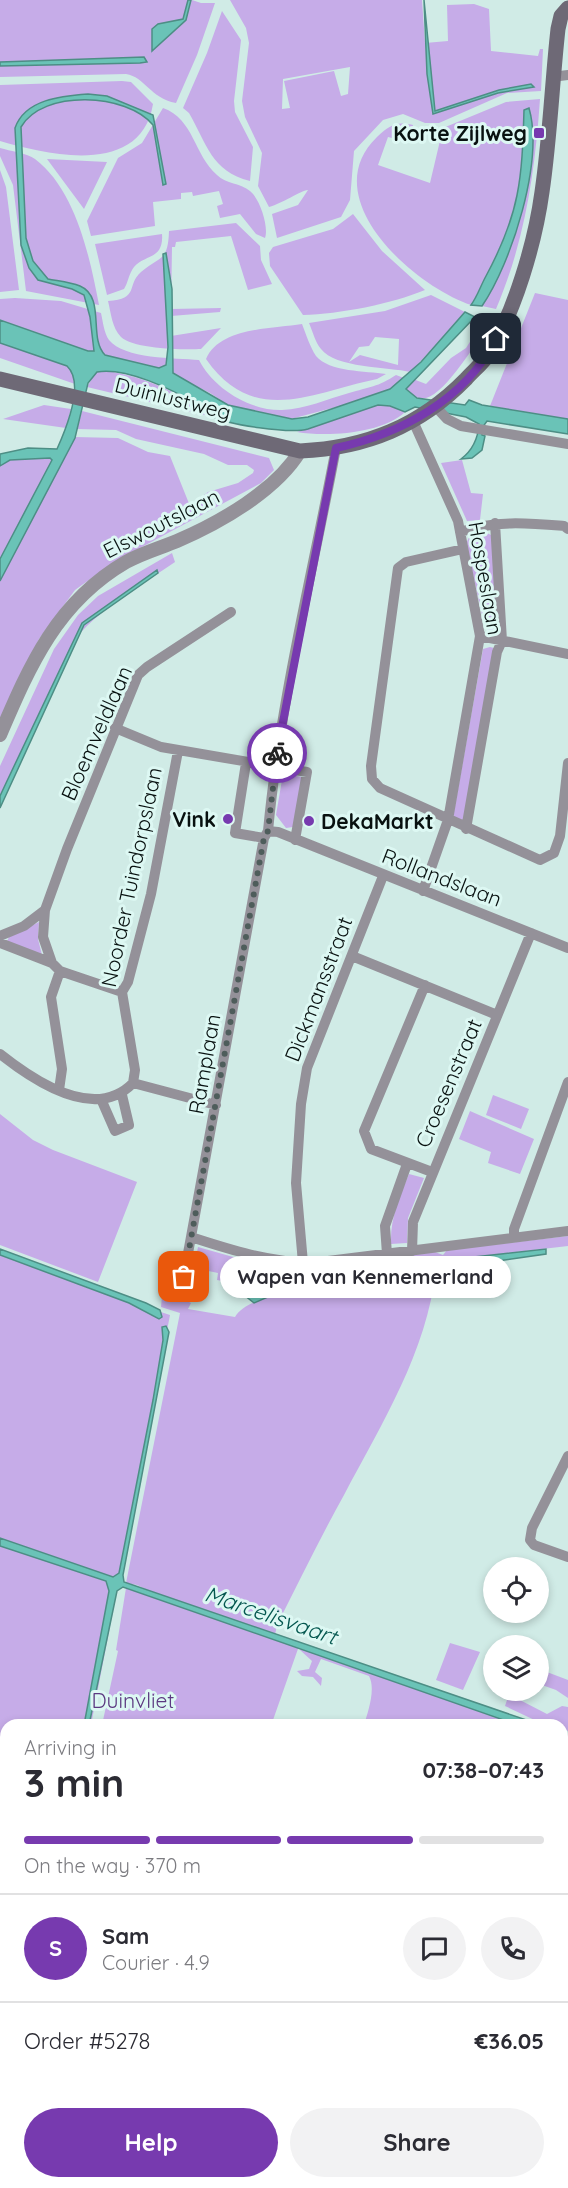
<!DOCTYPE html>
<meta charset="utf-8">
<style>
:root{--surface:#fff;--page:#f2f2f3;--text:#2b2b33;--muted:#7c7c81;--line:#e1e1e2;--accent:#773aaf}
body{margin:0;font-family:Quicksand,sans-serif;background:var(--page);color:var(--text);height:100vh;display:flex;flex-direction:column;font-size:22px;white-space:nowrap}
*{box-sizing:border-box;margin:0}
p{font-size:20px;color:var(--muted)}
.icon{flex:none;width:33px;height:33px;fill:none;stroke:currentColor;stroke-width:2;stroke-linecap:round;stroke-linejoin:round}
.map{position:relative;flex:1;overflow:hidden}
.panel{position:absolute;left:0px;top:1719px;width:568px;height:470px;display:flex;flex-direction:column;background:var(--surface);border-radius:18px 18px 0 0;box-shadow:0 3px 9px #0003}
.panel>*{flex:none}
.controls{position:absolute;left:483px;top:1557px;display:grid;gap:12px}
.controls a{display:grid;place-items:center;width:66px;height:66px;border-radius:50%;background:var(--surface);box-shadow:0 3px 9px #0003;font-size:30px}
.pin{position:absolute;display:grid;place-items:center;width:51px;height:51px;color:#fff;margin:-26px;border-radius:12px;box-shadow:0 3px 9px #0006}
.courier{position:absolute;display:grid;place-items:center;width:60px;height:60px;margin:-30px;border:4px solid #773aaf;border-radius:50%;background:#fff;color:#222;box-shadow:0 2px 8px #0007}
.bubble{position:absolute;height:42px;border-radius:21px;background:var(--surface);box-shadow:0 3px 9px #0003;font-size:20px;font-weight:700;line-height:42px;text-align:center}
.overview em{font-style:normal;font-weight:700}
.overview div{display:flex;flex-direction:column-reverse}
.overview{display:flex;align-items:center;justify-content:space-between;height:102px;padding:0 24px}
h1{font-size:39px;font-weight:700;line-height:45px}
.bar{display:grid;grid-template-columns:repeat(4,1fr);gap:9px 6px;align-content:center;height:72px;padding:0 24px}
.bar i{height:8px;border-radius:4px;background:var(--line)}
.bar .active{background:var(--accent)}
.bar p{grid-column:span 4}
.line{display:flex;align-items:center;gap:15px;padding:0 24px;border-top:2px solid var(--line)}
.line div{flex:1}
.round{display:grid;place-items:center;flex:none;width:63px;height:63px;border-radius:32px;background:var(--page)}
.button{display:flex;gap:12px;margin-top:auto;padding:12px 24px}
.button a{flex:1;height:69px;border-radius:36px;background:var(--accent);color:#fff;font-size:24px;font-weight:700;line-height:69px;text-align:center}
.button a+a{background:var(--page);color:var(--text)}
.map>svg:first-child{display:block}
</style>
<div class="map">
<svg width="568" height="2188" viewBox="0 0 568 2188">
<rect width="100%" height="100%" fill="#d0ebe6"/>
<path fill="#c6ace8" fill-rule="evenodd" d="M0 0H192L201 3H215L197 55 176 103C150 98 145 77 126 74L0 77Z
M230 0H422L425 43 448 41 447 5 474 4 489 9 491 51 538 56 540 49H543L541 91 507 93 439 123H425L403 114 383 120 354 151 350 200 341 217 277 238 272 214 298 205 308 190C300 191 283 203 269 207L258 186 262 153 245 117 242 101 249 43 246 28ZM350 67 348 94 341 96 334 71 284 81 290 108 282 109 283 79Z
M222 11 241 40 234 101 235 112 253 147 250 181C211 171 207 144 189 113L183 108 207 53Z
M122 81 131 82 153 104C141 177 48 155 0 141V85Z
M540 99C535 172 525 241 496 309L482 306 522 212 532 144V135L524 128V149L515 210 502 243 473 302 471 305C414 286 314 198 377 137 390 125 396 121 413 125L412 130 406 129 404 134 398 133 396 139 388 137 378 165 430 183 443 128 506 102Z
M163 108C194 119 194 155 217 175 226 184 241 183 250 191 260 199 269 227 265 238L256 234 240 214 220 218 217 206 223 204 219 191 193 196 192 192 181 193V199L153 202 155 226 91 236 87 221 118 158 142 143Z
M0 148C10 151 27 153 35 159 76 190 90 258 99 305L26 291 13 185 0 156Z
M47 159 107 162 84 209Z
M0 170 6 187 19 290 0 292Z
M353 214 382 251 425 290C391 304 340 314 303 315L270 266 269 253 273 247 333 229Z
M236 223 260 246 261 260 272 284 248 290 231 236 176 242 175 247H172L171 309 221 308 220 312 171 316V336L221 328 201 349C184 350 133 349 121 337 112 328 111 313 108 301 140 299 126 285 141 272 160 256 168 262 169 231Z
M162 234C164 260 145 254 134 267 129 273 128 283 124 289L107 295 95 244Z
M535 293 568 300V419L490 406Z
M431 295 465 312 411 372C388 367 335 368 321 349 315 342 313 332 309 323L385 311ZM375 337 399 339 398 365 360 355 349 362 359 347 369 346Z
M15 298 61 301 101 313C103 322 104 333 109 340 124 359 175 358 199 360 213 388 250 411 282 410 306 409 327 399 349 393 369 387 378 387 396 375L404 378 390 389 370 398 291 419 228 405 210 393 159 368 88 351 0 320V299Z
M484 320 491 324C477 339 447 393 426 398 417 400 412 394 406 389L413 379 426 384 451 358 466 348Z
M302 324C306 334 310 347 316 356 329 372 366 371 386 374L377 379C313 392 254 428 206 359 220 327 272 329 302 324Z
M0 343 67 366 74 372 75 384 0 358Z
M106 371C144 376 182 394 213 417L87 387 96 372Z
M44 405 71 409 66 428 3 419Z
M378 405 390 406 405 412C382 434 326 437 297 432Z
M82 411 269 458 274 470 261 483 114 562 75 590 39 639 0 720V581L75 437 118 438 148 452 170 456 190 506 208 492 238 483 253 473 254 470 247 465H228L204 454 136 439 116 430 77 429Z
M50 458 52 460 0 559V466L10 460Z
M462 460 471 493 483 494 480 520 467 521 441 463Z
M483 531 493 536 497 628 493 632 485 628 466 544 470 535Z
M172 553 175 562C142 585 103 606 77 637L0 805V766L54 649 78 615 98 596Z
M490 647 494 648 463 822 453 817 483 649Z
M283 774 302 777 293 827 286 828 276 815Z
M39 922 38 939 42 955 7 941 9 937Z
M493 1095 529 1109 521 1129 486 1115Z
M470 1111 534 1139 520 1174 488 1163 491 1152 459 1139Z
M0 1114 33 1140 53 1150 137 1182 98 1282 0 1245Z
M409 1174 424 1178 408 1218 407 1243 391 1244C390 1219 399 1197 409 1174Z
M568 1236V1246L448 1260 441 1266 435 1262 249 1286 217 1280 218 1273 194 1268 198 1247 275 1269H291L435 1252 443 1255 447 1250Z
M0 1252 90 1289 170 1315 91 1725H6V1858L0 1856Z
M436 1269C427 1352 382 1423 344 1495 320 1538 299 1582 277 1625L275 1635 299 1646 273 1720 282 1725H102L118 1651 116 1650 126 1588 185 1608 137 1585 126 1583 180 1313 161 1307 162 1296 169 1292 191 1303 188 1309 235 1317C254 1283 395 1278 436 1269Z
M450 1643 480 1652 463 1690 436 1680Z
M301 1647 518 1725H471L476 1723 474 1720 462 1725H364C368 1712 376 1689 369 1676L321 1659 315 1672 322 1678 321 1686 313 1677 302 1676 297 1671 309 1669 312 1661 300 1650Z
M539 1669 568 1680V1698L556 1690 539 1684Z
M516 1691V1698L547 1714 562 1706 568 1707V1731L563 1729 562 1725 543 1724 505 1706 510 1691Z
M562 1824 568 1826V2029L562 2028Z
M6 1933V1957L0 1961 6 1976V2036L0 2020V1937Z
M563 2032 568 2033V2188H56L54 2183 562 2182Z
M0 2124 6 2142V2182L20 2183 22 2188H0Z"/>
<path fill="#6ac3b7" stroke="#4d8e85" stroke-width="1.5" d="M188 0H191L186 20 152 51V29L158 24 183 19Z
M424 0 435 111 499 90 531 84 534 87 498 93 433 114 427 74Z
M144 57 147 62 140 63 0 66V62Z
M88 94 107 96 153 115 166 184 163 185 153 125C127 93 43 89 21 127L26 238 33 261 48 279C58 281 70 282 80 286 106 297 88 338 105 355L159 368 166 365 168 347 163 254 166 253 172 289 173 373 228 405 292 419 308 417 390 389 421 362 465 312 475 317 406 389 417 398 465 405 469 400 482 405 568 419V434L487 421 482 428V435L485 436 482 450 472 458 461 459C473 450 478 439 479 424L466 417 415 407 405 412 390 406 378 405 308 429C290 434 228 425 212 416 206 413 202 408 197 405 173 389 125 367 97 372L88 383 75 438 0 581V559L52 460 50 458 10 460 0 466V454L28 448 57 449C66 429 85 383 67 366L0 343V320L88 351H94L90 317 84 295 72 289 38 280 29 268 21 245 15 128C25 99 62 96 88 94Z
M529 108C544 161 512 262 482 306L471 305C477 297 481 285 486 276 520 213 522 179 524 110Z
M157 570 158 573 84 625 0 808V796L7 781 82 623Z
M0 1249 146 1303 160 1310 162 1317 159 1319 129 1303 0 1255Z
M546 1249V1254L448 1268 445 1266 447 1260Z
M435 1262 441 1266 437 1269 284 1290 254 1303 244 1295 246 1288 257 1284Z
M166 1326 169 1332 123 1575 124 1582 541 1725H518L123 1587 117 1591 89 1725H84L109 1591 106 1581 0 1546V1538L113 1577 119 1573 153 1400 163 1340 162 1327Z"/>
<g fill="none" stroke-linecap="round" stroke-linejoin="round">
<path stroke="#4d8e85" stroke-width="3" d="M562 1930 568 1932
M562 2121 568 2122
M335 2182 336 2188"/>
<path stroke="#949199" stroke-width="10" d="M552 77 568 75
M436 407 447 419 461 426 568 444
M413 421 458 521 480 636 448 820 423 891
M460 532C495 520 528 523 564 526L568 529
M463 549 406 562 398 568 371 766 372 779 380 788 540 860 554 853 560 836 568 763
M480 636 568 654
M115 728 161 747 307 772 295 840
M246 763 235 833 264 838
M466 829 497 652 502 641 495 523
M268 831 278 832 568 948
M0 936 24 926 45 910
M0 943 52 963 60 971 122 992
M352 956 497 1015
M52 963 43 937 45 910 67 849 138 675 147 667 231 612
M425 985 364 1131 371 1149 432 1172
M0 1054C34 1081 95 1122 133 1083
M133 1083 135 1070 122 992 128 982 151 894 178 751
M133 1083 216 1105
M59 1090 62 1069 51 997 60 971
M101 1099 115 1131 129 1125 122 1095
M191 1237C231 1250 269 1262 312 1263L568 1231
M514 1238V1229L568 1082
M412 1251 413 1222 531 933
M387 1254 385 1226 407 1164
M303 1263 296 1183 301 1104 307 1068 383 876
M180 1297 264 838 268 831C280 702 312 575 336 448
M568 1456 532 1528 530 1540 534 1545 568 1557
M0 1863 6 1865"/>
<path stroke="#949199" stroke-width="14" d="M0 735C30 665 57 602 126 562 142 553 160 548 177 541 219 523 276 491 300 451
M0 2050 6 2065
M0 2083 6 2105
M29 2182 31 2188
M44 2182 46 2188"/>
<path stroke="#6e6976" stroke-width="15" d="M0 379 300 451C366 448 420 426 466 379 473 371 482 364 488 355 515 311 535 243 542 192 550 138 552 83 558 29L561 16 568 8"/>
</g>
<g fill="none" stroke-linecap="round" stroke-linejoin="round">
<path stroke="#4e5d5b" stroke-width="6" stroke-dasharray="0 10.8" d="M184 1277 264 838 268 831 277 753"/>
<path stroke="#773aaf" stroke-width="8" d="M277 753 336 448C400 434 465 400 496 339"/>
</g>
<g fill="#773aaf" stroke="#ddf8f3" stroke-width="2">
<rect x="533" y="127" width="12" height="12" rx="3"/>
<circle cx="228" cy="819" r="6"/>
<circle cx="309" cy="821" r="6"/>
</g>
<g text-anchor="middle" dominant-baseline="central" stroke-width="6" stroke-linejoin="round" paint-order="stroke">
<g font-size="21" font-weight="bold" fill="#081110" stroke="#ddf8f3" text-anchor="end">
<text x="527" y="133">Korte Zijlweg</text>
<text x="216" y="819">Vink</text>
<text x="321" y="821" text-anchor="start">DekaMarkt</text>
</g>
<g font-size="21" fill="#081110" stroke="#ddf8f3">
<text transform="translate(173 398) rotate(14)">Duinlustweg</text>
<text transform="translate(161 523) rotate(-27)">Elswoutslaan</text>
<text transform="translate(486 578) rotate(80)">Hospeslaan</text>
<text transform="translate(96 733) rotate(-66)">Bloemveldlaan</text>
<text transform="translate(131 877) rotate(-78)">Noorder Tuindorpslaan</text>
<text transform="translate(442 877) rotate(21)">Rollandslaan</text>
<text transform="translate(318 989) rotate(-69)">Dickmansstraat</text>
<text transform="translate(204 1064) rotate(-80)">Ramplaan</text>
<text transform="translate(448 1083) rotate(-67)">Croesenstraat</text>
</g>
<g font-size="21" fill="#5c3981" stroke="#ddf8f3">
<text x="133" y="1700">Duinvliet</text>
</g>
<g font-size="22" font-style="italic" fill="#04574f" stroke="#ddf8f3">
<text transform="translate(271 1615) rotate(19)">Marcelisvaart</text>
</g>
</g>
</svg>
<div class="controls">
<a><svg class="icon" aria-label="locate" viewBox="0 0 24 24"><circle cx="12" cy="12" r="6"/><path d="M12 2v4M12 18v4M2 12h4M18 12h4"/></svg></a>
<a><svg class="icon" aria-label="layers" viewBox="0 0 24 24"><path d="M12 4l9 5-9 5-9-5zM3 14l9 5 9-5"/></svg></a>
</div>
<div class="pin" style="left:184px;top:1277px;background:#ea580c"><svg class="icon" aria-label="bag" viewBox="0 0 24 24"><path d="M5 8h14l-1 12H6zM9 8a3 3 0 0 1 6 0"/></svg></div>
<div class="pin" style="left:496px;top:339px;background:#1f2937"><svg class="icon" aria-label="home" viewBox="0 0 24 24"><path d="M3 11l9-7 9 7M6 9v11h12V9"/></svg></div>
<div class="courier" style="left:277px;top:753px"><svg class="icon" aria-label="bike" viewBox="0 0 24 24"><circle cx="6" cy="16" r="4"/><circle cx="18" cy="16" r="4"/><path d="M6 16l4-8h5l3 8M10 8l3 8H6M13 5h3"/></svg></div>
<div class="bubble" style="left:220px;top:1256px;width:291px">Wapen van Kennemerland</div>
<section class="panel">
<div class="overview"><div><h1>3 min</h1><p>Arriving in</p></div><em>07:38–07:43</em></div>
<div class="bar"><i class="active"></i><i class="active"></i><i class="active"></i><i></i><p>On the way · 370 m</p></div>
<div class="line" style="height:108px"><b class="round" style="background:var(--accent);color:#fff">S</b><div><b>Sam</b><p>Courier · 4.9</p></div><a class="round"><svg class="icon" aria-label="chat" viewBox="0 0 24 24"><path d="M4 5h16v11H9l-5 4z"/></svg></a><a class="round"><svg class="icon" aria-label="phone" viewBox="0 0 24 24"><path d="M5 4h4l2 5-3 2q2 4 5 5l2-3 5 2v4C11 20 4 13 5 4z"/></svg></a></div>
<div class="line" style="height:78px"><div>Order #5278</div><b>€36.05</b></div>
<div class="button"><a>Help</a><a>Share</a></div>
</section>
</div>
